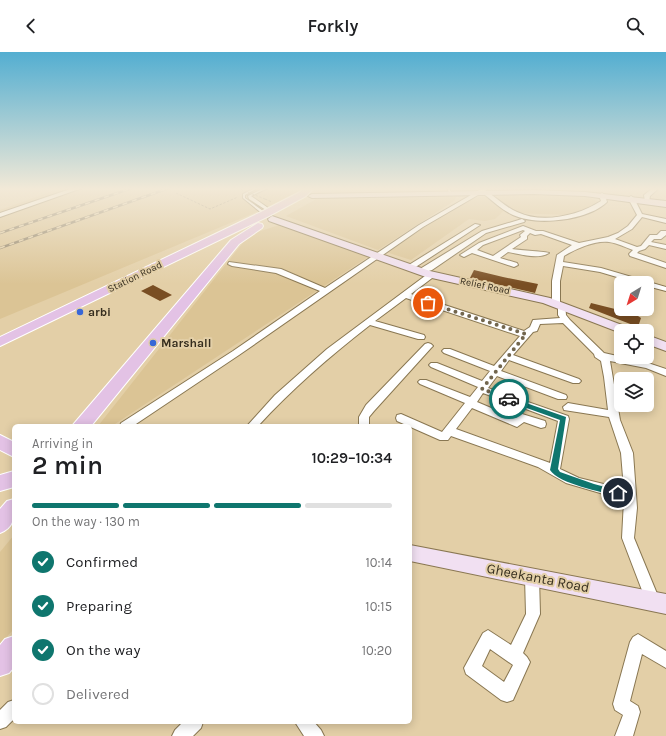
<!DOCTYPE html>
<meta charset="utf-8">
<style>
:root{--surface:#fff;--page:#f2f2f2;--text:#202124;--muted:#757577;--line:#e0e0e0;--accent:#0f766e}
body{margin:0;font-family:Karla,sans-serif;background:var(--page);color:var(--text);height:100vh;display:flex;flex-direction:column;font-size:15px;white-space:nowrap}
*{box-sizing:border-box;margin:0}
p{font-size:13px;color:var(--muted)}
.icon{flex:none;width:22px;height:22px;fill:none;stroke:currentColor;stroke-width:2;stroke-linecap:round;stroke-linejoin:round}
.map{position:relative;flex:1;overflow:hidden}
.side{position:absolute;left:12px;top:372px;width:400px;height:300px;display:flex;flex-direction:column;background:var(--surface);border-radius:6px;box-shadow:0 2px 10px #0003}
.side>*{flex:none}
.needle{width:26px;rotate:218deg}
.buttons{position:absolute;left:614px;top:224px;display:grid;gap:8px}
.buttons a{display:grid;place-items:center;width:40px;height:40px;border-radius:6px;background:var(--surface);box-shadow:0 2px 10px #0003;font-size:20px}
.pin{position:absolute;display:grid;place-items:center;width:34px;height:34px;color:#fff;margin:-17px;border:2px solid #fff;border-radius:50%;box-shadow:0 1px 4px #0007}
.courier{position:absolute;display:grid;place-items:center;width:40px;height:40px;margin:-20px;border:3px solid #0f766e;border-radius:50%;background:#fff;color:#222;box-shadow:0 1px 5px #0007}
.summary em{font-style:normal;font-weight:600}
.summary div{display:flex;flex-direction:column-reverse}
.summary{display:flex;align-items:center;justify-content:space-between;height:68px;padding:0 20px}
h1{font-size:26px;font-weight:600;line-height:30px}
.bar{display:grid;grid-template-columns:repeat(4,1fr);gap:6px 4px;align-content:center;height:48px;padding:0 20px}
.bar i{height:5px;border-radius:3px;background:var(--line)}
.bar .on{background:var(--accent)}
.bar p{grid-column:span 4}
ol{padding:0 20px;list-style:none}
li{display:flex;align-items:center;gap:12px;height:44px}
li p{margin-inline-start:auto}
li .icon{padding:4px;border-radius:50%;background:var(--accent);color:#fff;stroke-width:4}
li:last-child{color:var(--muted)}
li i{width:22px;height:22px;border:2px solid var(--line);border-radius:50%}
header{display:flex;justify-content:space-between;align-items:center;height:52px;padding:0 20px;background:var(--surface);font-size:18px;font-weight:600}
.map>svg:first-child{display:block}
</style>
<header><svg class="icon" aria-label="back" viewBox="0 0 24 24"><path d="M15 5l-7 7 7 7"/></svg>Forkly<svg class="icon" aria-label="search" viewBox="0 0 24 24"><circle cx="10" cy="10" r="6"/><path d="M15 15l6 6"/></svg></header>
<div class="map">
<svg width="666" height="684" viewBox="0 0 666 684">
<rect width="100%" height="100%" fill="#e3cfa7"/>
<path fill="#dbc495" d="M61 136H305L259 159 0 267V158Z
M330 136H483L331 140Z
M512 143H585L599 150 570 163 513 161 507 156 495 167 485 169 469 167 411 208 386 200 465 149 479 145Z
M456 145 454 149 378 198 286 164 318 146Z
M279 173 368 205 112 374H98L249 183Z
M14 483V577L0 592V500Z"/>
<path fill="#794e23" d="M474 218 503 225 538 232 535 241 470 226Z
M153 233 172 243 160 249 141 239Z
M591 251 635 262 641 266 638 275 589 256Z"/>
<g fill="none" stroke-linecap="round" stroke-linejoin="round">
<g stroke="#897752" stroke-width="2">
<path id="lane" d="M255 136H258L245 143V146L266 161V163H264L243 146V142Z
M264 136H268L251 144 271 158V160H269L249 147 248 144Z
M447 136H449L452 142V143H450Z"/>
</g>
<g stroke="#897752" stroke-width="2">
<path id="street" d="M73 136H82L0 165V161Z
M483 136H490L423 175 239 303 133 374H120L121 371 233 299 320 239 276 221 232 214 228 212 229 210 281 217 325 236 419 173Z
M653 136 658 137 650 144 649 150H645L644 143Z
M485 141H489C498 147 507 156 517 160 542 172 578 164 601 149L599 143 602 141 605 143 607 150C587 169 537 174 513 163 502 158 494 150 485 143Z
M631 144 634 146 642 162 666 167V171L642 165 632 177 615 187 637 195 641 194 650 183H657L661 179H666V183L661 187H654L651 190 666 193V197L649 193 645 197 639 199 637 201 666 211V216L630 204 629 202 633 198C625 195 617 191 609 190 596 188 575 197 564 204L563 210 601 216 666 235V239L647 234V231H637L600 220 563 214 560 229V252H565L566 263 570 268 604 301 648 311 666 317V324L646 316 610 309 620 368 633 401 637 456 634 486 660 549 658 554 653 556 648 554 622 486 624 448 566 431 538 415 451 384 448 388H440L397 369 396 366 397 363 401 362 442 380 465 351 420 332 418 330 420 328H426L470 345 478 335 431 315 429 313 431 311H437L482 329 490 319 444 301 442 299 444 297H450L494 314 520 284 406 246 375 269 424 283 425 285 424 287H418L370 273C330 304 292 337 258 374H247L275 343 327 297 429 221H435L436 223 411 242 524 279 530 275 533 268 560 266 558 263V254H553L552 252V229L557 203 572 193 541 182 535 183 530 181 527 184V187L512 197C519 198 547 200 549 201 538 208 520 202 508 200L500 206 517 211 518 213 514 215 472 201 464 205 460 203 479 191 523 174 536 179H543L579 191 608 185 618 181 628 174 637 163 628 146ZM523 178 525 179 520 183 521 185 493 204 477 198 483 193ZM563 271 594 302 595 305 601 309 604 325 608 358 568 351 563 355 564 358 609 365 621 401 624 437 579 426 560 417 569 367 568 364 488 336 497 324 558 347H566L567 345 566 343 501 319 509 308 573 331H579L581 329 579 327 513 303 533 280 537 279 540 272ZM483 341 558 369 550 411 456 377 472 356 517 375 524 370 541 376 545 375 546 372 545 369 522 362 515 366 477 350Z
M522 167 525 169 524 170 486 181 432 218 419 222 415 220 482 179Z
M475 172 480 173 411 218H408L404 216Z
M428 291 431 292 433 294 431 296 374 359 369 365V374H359V365L366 353 425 292Z
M532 519 537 520 539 525 540 562 523 601 527 605 530 610 513 648 507 650 501 648 466 622 464 616 483 581 488 578 511 593 526 562 525 525 527 520ZM490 597 513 613 504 630 482 614Z
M638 582 666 599V616L642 602 630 649 638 654 640 660 633 684H615L623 663 615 658 613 652 630 590 633 585Z
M14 648V667L6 675 0 677V658L8 650Z
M183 670H203L201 676 193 684H172L175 678Z
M295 670H314L321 678 324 684H304Z"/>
</g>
<g stroke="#897752" stroke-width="2">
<path id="secondary" d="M534 138 585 140 666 149V155L585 144 534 142 312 146 308 144 312 142Z
M272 164 430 219 550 246 630 276 632 279H621V281L543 251 423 224 269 169 268 167Z
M647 283 666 290V299L647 292Z
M410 493 666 542V562L410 509Z"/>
</g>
<g stroke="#fff" stroke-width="2">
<path id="primary" d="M304 136H314L306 144 269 164 0 294V285L261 160 300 140Z
M258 171 262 172 263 174 262 176 239 192 91 374H72L231 188Z
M0 383 14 390V405L0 398Z
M14 419V435L0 439V423Z
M14 447C14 462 16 475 0 481V457L7 449Z
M14 584V615L9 621 0 624V593L5 587Z"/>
</g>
<path stroke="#9b8c6f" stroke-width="1" stroke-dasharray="2.5 1.5" stroke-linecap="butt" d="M176 141 210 157 238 145
M265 147 272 150"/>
<use href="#lane" fill="#fff" fill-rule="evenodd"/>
<use href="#street" fill="#fff" fill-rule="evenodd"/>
<use href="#secondary" fill="#f1e0f2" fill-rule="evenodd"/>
<use href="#primary" fill="#e3c2e5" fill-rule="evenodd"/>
<g stroke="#8b7d62" stroke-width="2.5">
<path id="rail" d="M0 181 132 136
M0 196 169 136"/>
</g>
<use href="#rail" stroke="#e3cfa7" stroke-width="1.5" stroke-dasharray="5" stroke-linecap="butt"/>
<path stroke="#9b8c6f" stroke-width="1" stroke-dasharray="2.5 1.5" stroke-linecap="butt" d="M237 136 265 147"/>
</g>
<linearGradient id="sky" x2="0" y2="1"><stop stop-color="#53aed1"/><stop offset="0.59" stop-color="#f2e9d7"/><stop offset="1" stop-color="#f2e9d7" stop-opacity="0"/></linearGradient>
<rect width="666" height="232" fill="url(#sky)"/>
<path fill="#0f766e" d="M509 345 566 365 558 417 560 420 594 432 620 439V443L618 444C602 440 559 432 550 418L560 368 507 349 506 347Z"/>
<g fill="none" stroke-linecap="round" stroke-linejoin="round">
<path stroke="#72664e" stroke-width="4" stroke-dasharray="0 7.2" d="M428 251 526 282 482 337 509 347"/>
</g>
<g fill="#3867d7" stroke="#e3cfa7" stroke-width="1.5">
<circle cx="80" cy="260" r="4"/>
<circle cx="153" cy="291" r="4"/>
</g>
<g text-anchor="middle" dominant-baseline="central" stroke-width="4" stroke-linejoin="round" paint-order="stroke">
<g font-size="10" fill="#352d1e" stroke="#e3cfa7">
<text transform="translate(135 225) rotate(-26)">Station Road</text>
<text transform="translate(485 234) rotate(12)">Relief Road</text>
</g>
<g font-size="12" font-weight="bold" fill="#352d1e" stroke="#e3cfa7" text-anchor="start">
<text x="88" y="260">arbi</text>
<text x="161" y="291">Marshall</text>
</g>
<g font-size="14" fill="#352d1e" stroke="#e3cfa7">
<text transform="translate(538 526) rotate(11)">Gheekanta Road</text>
</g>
</g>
</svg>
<div class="buttons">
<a><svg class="needle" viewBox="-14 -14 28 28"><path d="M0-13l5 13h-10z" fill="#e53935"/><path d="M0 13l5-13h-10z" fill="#757577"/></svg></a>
<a><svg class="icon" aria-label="locate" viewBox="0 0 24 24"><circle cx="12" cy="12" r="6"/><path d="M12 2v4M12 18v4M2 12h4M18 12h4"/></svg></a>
<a><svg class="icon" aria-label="layers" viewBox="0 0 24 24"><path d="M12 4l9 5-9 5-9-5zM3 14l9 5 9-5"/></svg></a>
</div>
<div class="pin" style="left:428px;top:251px;background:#ea580c"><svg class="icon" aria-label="bag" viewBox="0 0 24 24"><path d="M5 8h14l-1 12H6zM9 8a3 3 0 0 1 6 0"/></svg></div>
<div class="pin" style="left:618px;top:441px;background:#1f2937"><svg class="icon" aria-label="home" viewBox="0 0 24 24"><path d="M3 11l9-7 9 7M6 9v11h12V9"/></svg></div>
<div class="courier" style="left:509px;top:347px"><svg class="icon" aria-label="car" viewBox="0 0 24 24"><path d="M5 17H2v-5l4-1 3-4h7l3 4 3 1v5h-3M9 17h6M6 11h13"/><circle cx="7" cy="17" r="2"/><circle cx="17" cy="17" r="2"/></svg></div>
<section class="side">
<div class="summary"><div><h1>2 min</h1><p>Arriving in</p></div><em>10:29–10:34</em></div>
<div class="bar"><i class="on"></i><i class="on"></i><i class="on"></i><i></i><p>On the way · 130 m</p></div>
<ol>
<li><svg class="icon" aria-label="check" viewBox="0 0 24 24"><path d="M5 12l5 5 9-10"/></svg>Confirmed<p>10:14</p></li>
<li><svg class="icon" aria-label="check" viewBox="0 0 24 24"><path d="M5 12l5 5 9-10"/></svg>Preparing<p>10:15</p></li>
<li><svg class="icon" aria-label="check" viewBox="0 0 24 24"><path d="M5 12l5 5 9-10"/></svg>On the way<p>10:20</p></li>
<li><i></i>Delivered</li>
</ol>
</section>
</div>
